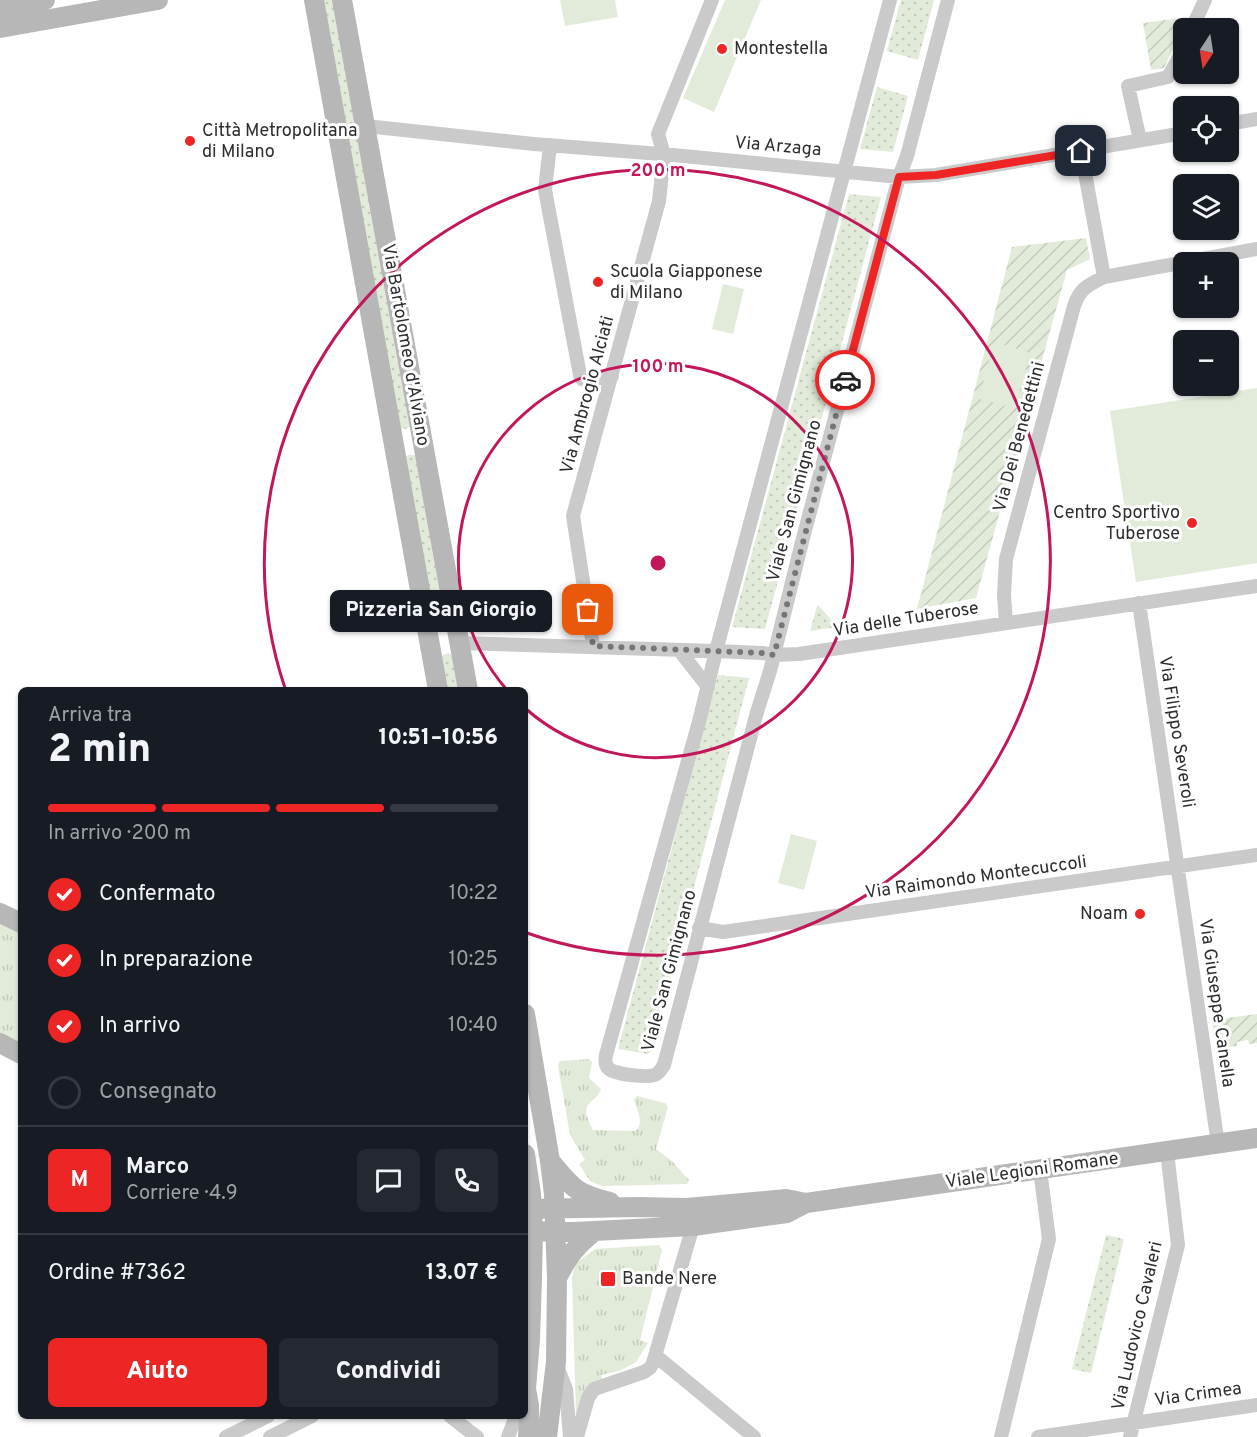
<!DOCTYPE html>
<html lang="it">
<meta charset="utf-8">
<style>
:root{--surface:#171b24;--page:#242831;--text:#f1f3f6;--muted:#9ea1a6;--line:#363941;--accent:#ed2625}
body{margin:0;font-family:Overpass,sans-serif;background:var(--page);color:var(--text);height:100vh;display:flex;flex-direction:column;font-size:22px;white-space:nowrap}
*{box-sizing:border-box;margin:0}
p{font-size:20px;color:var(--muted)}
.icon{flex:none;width:33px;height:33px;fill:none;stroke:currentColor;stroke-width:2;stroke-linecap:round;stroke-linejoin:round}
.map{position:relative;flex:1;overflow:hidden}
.drawer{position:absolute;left:18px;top:687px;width:510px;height:732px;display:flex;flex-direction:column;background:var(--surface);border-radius:9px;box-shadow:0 2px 4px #0004}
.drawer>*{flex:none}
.needle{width:39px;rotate:192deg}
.tools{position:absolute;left:1173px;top:18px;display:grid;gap:12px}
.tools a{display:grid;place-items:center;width:66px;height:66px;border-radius:9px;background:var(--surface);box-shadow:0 2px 4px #0004;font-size:30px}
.pin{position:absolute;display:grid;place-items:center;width:51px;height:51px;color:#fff;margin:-26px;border-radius:12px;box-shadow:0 3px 9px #0006}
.courier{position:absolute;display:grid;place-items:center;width:60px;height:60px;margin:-30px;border:4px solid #ed2625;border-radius:50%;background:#fff;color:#222;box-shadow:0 2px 8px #0007}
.bubble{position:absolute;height:42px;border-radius:9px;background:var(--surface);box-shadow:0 2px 4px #0004;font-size:20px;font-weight:800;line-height:42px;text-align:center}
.summary em{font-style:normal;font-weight:800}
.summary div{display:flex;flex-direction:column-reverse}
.summary{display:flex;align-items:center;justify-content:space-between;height:102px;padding:0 30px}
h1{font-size:39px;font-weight:800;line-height:45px}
.bar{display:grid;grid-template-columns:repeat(4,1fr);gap:9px 6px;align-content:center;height:72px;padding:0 30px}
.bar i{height:8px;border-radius:4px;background:var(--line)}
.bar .on{background:var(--accent)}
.bar p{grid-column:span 4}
.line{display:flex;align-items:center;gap:15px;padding:0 30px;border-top:2px solid var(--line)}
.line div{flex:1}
.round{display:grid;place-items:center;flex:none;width:63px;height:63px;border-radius:9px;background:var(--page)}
ol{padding:0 30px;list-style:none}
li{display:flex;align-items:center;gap:18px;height:66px}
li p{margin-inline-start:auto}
li .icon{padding:6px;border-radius:50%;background:var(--accent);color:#fff;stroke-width:4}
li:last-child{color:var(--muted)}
li i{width:33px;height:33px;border:3px solid var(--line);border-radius:50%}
.primary-button{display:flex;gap:12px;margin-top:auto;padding:12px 30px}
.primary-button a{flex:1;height:69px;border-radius:9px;background:var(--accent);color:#fff;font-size:24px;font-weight:800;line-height:69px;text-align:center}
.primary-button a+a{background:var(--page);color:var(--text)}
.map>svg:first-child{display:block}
</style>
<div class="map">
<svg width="1257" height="1437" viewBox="0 0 1257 1437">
<defs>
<pattern id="grass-dots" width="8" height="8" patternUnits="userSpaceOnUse" patternTransform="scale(1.5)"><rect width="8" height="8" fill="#e2ebd9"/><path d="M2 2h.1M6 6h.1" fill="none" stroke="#c2cabb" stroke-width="1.8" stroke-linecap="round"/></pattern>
<pattern id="park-tufts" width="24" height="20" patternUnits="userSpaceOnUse" patternTransform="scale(1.5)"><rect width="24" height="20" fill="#e2ebd9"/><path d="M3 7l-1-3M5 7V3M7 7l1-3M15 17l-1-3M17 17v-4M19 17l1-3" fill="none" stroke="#c2cabb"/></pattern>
<pattern id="garden-furrows" width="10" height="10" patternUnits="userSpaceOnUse" patternTransform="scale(1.5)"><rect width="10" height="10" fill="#e2ebd9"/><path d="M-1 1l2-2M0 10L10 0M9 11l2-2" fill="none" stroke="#c2cabb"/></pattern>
</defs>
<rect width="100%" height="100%" fill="#fff"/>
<path fill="url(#grass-dots)" d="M319 0H336L411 426 406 429 400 428Z
M901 0H934L918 60 887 51Z
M877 87 908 96 893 152 860 149Z
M849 194 881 197 765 629 732 627Z
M408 455H416L448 621 433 624 405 458Z
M818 605 837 626V627L810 631 817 606Z
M448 653 452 655 461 690H445L440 658 443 655Z
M718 675 749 678 651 1051 648 1054 618 1049Z
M1106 1235 1124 1239 1091 1373 1072 1369Z"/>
<path fill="url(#park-tufts)" d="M0 920 21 931V1045L0 1035Z
M589 1059 592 1062 589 1078 601 1089C597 1099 593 1098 588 1105 583 1112 590 1123 593 1130L635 1131C645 1124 637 1110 634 1100L637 1096 665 1103 668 1107 656 1149 672 1161 689 1180 687 1184 602 1186 590 1181 579 1164 585 1160 570 1135 558 1066 559 1062 561 1061Z
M659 1245 662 1250 640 1340 648 1343 636 1362 619 1371 601 1375 603 1381 576 1414 572 1278 575 1264 595 1249Z"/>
<path fill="url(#garden-furrows)" d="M1188 17 1164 68 1151 70 1143 23Z
M1086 238 1090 259 1067 270 976 598 917 609 1012 247Z
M1257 1014V1043L1249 1044 1248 1040 1237 1042V1046L1216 1048 1212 1020Z"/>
<path fill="#e2ebd9" d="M560 0H615L618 17 565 26Z
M725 0H761L714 112 683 98Z
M723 284 744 289 733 334 712 329Z
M994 342 1030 353 1015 408 979 399Z
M1257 388V563L1136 582 1110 411Z
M791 834 817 841 804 890 778 883Z"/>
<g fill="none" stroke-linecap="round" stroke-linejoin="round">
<path stroke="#cacaca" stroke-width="14" d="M890 0 716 651 700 718 606 1055C605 1061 605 1065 609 1069 615 1074 646 1078 654 1075 659 1074 661 1069 664 1065L757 712 770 671 803 538 899 177 907 156 948 0
M1192 28 1205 0
M1228 124 1257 119
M366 126 534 144 673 155 899 177 936 175 1184 133
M1140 140 1128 86 1168 77 1184 49
M550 145 545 190 580 375 582 379 586 380 612 376
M1081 151 1104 277
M1139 603 1218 1144
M1006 623 1004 595 1006 559 1074 306C1080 288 1088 285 1104 277L1257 249
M459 643 716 651 762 653 774 655 799 654 1257 586
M593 646 573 516 659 201 664 155 658 134 712 0
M679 650 708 687
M699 928 723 932 1257 855
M656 1356 754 1437
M557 1366 566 1389 570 1437
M450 1416 477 1437
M226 1437 268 1416
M270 1437 312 1416
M508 1437 516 1416
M577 1437 588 1398 594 1389 644 1372 650 1368 653 1363 693 1226
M1001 1437 1049 1239 1040 1170
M1038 1437 1257 1405
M1130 1437 1178 1245 1167 1152"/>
<path stroke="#b7b7b7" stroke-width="20" d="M314 0 438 690
M342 0 468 690
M0 8 45 0
M0 28 158 0
M0 913 21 923
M525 1014 550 1161 554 1194 557 1278 556 1362 547 1437
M0 1043 21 1054
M525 1154 531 1194 533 1231 532 1278 530 1339 526 1389 529 1405V1419L528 1437
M550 1161C572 1187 575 1194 610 1202
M525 1209 639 1207 687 1208 786 1199 806 1203 1257 1138
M525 1231 574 1232 693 1226 787 1213 806 1203
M558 1276C569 1255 576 1246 595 1231"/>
</g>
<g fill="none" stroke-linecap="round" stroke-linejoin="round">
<path stroke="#767676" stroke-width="6" stroke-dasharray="0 10.8" d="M588 610 593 646 762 653 774 655 845 380"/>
<path stroke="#ed2625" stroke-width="8" d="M845 380 899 177 936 175 1081 151"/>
</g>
<g fill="none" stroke="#c2185b" stroke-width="3">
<path d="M507 690A197 197 0 1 1 526 709"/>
<path d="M285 688A393 393 0 1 1 527 933"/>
</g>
<g fill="#ed2625" stroke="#fff" stroke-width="2">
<circle cx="722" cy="49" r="6"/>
<circle cx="190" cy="141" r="6"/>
<circle cx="598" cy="282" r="6"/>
<circle cx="1192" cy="523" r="6"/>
<circle cx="1140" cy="914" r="6"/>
<rect x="600" y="1271" width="16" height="16" rx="3"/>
</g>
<g text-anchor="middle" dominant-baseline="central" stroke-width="6" stroke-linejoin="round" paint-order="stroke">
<g font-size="18" fill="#2d2d2d" stroke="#fff" text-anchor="start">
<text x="734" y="49">Montestella</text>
<text x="202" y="131">Città Metropolitana<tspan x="202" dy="21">di Milano</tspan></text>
<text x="610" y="272">Scuola Giapponese<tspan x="610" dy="21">di Milano</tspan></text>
<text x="1180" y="513" text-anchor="end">Centro Sportivo<tspan x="1180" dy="21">Tuberose</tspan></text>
<text x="1128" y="914" text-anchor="end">Noam</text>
<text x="622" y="1279">Bande Nere</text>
</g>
<g font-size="18" fill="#2d2d2d" stroke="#fff">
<text transform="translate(778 147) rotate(5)">Via Arzaga</text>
<text transform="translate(405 345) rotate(80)">Via Bartolomeo d'Alviano</text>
<text transform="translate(588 395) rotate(-75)">Via Ambrogio Alciati</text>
<text transform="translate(1020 437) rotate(-75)">Via Dei Benedettini</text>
<text transform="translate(795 501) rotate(-75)">Viale San Gimignano</text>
<text transform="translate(906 620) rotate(-9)">Via delle Tuberose</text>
<text transform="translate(1176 732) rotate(81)">Via Filippo Severoli</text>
<text transform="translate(976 878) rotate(-8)">Via Raimondo Montecuccoli</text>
<text transform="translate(670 971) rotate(-75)">Viale San Gimignano</text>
<text transform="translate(1216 1003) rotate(82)">Via Giuseppe Canella</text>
<text transform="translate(1032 1171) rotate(-8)">Viale Legioni Romane</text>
<text transform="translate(1138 1326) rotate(-77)">Via Ludovico Cavaleri</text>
<text transform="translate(1198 1395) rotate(-8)">Via Crimea</text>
</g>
</g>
<circle cx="658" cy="563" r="9" fill="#c2185b" stroke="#fff" stroke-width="3"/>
<g font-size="18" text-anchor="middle" font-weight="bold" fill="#c2185b" stroke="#fff" stroke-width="6" stroke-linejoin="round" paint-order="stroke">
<text x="658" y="176">200 m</text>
<text x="658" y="372">100 m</text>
</g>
</svg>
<div class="tools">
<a><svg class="needle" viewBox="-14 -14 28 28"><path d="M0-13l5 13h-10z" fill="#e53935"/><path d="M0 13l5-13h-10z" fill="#9ea1a6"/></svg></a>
<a><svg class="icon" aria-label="locate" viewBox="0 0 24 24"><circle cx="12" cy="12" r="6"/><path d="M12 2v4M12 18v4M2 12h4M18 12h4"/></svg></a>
<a><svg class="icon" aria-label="layers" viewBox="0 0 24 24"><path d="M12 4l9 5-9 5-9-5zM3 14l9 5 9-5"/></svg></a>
<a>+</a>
<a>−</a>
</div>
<div class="pin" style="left:588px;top:610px;background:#ea580c"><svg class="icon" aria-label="bag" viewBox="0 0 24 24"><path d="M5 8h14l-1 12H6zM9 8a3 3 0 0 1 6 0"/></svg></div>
<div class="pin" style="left:1081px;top:151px;background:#1f2937"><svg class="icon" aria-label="home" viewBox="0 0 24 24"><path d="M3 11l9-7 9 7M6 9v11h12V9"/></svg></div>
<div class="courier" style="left:845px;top:380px"><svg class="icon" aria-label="car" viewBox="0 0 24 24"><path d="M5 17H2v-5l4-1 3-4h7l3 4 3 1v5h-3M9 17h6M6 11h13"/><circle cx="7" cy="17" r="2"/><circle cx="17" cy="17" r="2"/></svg></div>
<div class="bubble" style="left:330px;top:590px;width:222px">Pizzeria San Giorgio</div>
<section class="drawer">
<div class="summary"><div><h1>2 min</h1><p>Arriva tra</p></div><em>10:51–10:56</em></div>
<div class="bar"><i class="on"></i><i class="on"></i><i class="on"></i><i></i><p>In arrivo · 200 m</p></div>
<ol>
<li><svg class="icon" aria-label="check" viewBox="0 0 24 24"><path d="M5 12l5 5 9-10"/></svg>Confermato<p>10:22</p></li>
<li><svg class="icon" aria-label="check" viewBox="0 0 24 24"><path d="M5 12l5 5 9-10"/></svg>In preparazione<p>10:25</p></li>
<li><svg class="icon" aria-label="check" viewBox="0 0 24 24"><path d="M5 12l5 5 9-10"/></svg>In arrivo<p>10:40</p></li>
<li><i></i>Consegnato</li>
</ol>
<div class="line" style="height:108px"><b class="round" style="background:var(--accent);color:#fff">M</b><div><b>Marco</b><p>Corriere · 4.9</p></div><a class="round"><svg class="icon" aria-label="chat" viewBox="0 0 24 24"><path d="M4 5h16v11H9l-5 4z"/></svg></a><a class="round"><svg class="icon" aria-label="phone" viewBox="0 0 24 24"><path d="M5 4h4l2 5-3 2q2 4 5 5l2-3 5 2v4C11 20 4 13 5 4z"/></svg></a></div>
<div class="line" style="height:78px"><div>Ordine #7362</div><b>13.07 €</b></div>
<div class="primary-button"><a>Aiuto</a><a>Condividi</a></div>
</section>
</div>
